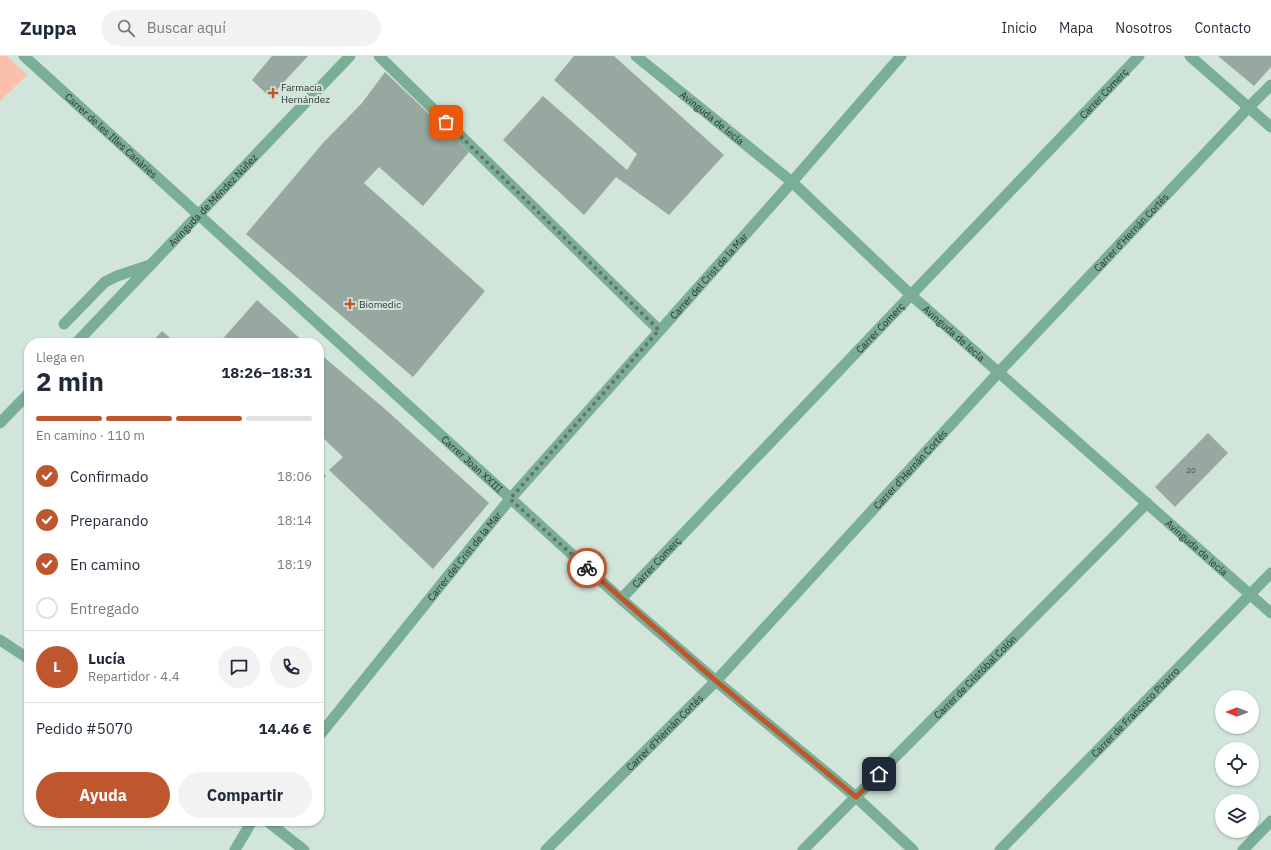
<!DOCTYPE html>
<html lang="es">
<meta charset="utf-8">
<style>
:root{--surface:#fff;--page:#f2f2f3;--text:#1f2937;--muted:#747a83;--line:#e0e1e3;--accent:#be572e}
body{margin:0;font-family:"IBM Plex Sans",sans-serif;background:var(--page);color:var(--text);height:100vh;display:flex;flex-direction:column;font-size:15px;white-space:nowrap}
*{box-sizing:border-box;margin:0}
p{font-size:13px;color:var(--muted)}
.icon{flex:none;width:22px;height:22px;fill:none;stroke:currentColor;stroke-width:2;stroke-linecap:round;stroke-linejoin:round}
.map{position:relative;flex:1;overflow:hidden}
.sheet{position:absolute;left:24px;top:282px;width:300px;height:488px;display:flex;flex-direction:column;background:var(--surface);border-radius:16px;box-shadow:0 1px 3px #0004}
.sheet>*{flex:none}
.needle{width:26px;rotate:270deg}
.fabs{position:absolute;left:1215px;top:634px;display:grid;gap:8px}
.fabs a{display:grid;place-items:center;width:44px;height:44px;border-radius:50%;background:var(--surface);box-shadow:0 1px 3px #0004;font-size:20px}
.pin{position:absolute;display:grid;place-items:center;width:34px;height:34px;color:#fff;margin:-17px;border-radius:8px;box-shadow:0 2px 6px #0006}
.courier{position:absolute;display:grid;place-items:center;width:40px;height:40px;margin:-20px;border:3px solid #be572e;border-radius:50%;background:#fff;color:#222;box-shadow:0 1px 5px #0007}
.summary em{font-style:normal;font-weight:800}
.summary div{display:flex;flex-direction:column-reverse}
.summary{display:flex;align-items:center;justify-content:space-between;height:68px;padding:0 12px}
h1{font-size:26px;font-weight:800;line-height:30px}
.bar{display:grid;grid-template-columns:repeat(4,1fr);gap:6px 4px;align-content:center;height:48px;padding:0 12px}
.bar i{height:5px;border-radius:3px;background:var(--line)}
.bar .on{background:var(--accent)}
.bar p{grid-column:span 4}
.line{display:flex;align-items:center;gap:10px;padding:0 12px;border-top:1px solid var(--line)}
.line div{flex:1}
.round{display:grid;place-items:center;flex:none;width:42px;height:42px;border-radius:21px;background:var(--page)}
ol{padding:0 12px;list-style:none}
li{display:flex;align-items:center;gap:12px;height:44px}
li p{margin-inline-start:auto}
li .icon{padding:4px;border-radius:50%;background:var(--accent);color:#fff;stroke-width:4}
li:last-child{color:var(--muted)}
li i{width:22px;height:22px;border:2px solid var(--line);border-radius:50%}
.primary-button{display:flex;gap:8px;margin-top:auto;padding:8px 12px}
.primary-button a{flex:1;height:46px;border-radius:24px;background:var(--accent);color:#fff;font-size:16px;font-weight:800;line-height:46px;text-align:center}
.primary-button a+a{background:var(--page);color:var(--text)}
header{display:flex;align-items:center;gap:24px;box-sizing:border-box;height:56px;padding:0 20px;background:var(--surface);border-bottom:1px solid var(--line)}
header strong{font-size:19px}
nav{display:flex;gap:22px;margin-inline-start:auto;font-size:14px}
.search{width:280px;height:36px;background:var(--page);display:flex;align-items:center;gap:10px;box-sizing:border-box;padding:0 14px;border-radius:22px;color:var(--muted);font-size:15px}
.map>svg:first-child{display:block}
</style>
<header>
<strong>Zuppa</strong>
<div class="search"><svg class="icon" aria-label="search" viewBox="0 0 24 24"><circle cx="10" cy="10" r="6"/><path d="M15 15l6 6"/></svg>Buscar aquí</div>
<nav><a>Inicio</a><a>Mapa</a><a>Nosotros</a><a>Contacto</a></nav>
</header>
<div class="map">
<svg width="1271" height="794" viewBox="0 0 1271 794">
<rect width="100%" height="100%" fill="#d2e5db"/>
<path fill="#fbc0aa" d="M0 0H7L27 19 0 45Z"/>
<path fill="#96a89f" d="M272 0H308L270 41 252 24Z
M574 0H614L724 99 669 159 616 121 584 159 503 84 543 40 627 114 637 98 554 24Z
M1218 0H1271V11L1254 30Z
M385 16 469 96 423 150 379 111 364 127 485 235 413 321 246 178 323 87 362 47Z
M257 244 296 279 306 287H219Z
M162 275 176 287H151Z
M319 297 385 353 489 447 433 513 329 414 343 401 319 378Z
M1208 377 1228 397 1175 451 1155 431Z
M319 414 326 420 319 427Z"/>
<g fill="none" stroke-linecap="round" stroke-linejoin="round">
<path stroke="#7bae96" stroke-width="11" d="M64 268 105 226 117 220 150 209"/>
<path stroke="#7bae96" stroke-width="11" d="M1249 51 1271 29"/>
<g stroke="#7bae96" stroke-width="11">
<path id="s1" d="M24 0 621 543 716 625 856 741 913 794"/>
<path d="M379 0 659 274"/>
<path d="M1190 0 1271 71"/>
<path id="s2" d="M621 543 1139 0"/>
<path id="s3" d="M319 680 510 443 792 126 901 0"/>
<path d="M235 794 252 765"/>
<path id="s4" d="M546 794 716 625 999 316 1249 51"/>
<path id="s5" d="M803 794 1147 447"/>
<path id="s6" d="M1000 794 1271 517"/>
<path d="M1243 794 1271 765"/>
</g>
<g stroke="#7bae96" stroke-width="11">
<path id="s7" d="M636 0 792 126 911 239 1271 557"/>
<path id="s8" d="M76 287 350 0"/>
<path d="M0 367 29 337"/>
<path d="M0 584 29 603"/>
<path d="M267 765 304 794"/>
</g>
</g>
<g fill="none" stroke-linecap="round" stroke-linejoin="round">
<path stroke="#66726c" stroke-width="4" stroke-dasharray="0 7.2" d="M446 66 659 274 510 443 587 512"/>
<path stroke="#be572e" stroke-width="5" d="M587 512 716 625 856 741 879 718"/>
</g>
<g fill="#be572e" stroke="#d2e5db" stroke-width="1.5">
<path d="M271 31h4v4h4v4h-4v4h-4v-4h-4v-4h4z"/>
<path d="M348 242h4v4h4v4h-4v4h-4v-4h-4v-4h4z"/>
</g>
<g text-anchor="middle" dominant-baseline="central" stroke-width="4" stroke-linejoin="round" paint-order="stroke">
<g font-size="8" fill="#46514c">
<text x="1191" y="414">20</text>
</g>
<g font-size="10" fill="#2c3430" stroke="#d2e5db" text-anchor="start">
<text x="281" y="31">Farmacia<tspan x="281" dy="12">Hernández</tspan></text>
<text x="359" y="248">Biomedic</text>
</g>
<g font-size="10" fill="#2c3430" stroke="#d2e5db">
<text stroke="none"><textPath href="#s2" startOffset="699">Carrer Comerç</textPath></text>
<text stroke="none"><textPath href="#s7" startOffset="98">Avinguda de lecla</textPath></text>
<text stroke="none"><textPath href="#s1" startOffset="118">Carrer de les Illes Canàries</textPath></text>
<text stroke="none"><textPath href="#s8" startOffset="198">Avinguda de Méndez Núñez</textPath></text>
<text stroke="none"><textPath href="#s4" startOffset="851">Carrer d'Hernán Cortés</textPath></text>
<text stroke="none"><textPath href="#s3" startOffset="603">Carrer del Crist de la Mar</textPath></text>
<text stroke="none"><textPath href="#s2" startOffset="375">Carrer Comerç</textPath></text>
<text stroke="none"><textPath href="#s7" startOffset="422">Avinguda de lecla</textPath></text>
<text stroke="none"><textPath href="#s1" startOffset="606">Carrer Joan XXIII</textPath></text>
<text stroke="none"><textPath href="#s4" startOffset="527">Carrer d'Hernán Cortés</textPath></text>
<text stroke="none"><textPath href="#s7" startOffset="746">Avinguda de lecla</textPath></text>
<text stroke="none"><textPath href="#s3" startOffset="231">Carrer del Crist de la Mar</textPath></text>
<text stroke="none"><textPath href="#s2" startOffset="51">Carrer Comerç</textPath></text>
<text stroke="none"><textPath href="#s5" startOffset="244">Carrer de Cristóbal Colón</textPath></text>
<text stroke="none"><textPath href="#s6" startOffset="193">Carrer de Francisco Pizarro</textPath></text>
<text stroke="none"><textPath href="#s4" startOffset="167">Carrer d'Hernán Cortés</textPath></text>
</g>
</g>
</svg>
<div class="fabs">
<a><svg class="needle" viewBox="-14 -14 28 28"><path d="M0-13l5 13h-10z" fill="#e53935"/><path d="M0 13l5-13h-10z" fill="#747a83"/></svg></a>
<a><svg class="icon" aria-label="locate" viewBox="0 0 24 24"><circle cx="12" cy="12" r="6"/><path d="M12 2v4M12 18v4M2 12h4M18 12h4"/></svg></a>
<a><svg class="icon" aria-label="layers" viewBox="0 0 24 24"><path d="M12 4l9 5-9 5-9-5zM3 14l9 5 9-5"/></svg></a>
</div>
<div class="pin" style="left:446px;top:66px;background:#ea580c"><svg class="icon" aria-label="bag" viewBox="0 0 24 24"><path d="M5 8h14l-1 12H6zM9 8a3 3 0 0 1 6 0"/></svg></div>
<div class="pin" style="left:879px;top:718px;background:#1f2937"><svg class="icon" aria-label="home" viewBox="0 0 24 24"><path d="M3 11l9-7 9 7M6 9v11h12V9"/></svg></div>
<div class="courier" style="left:587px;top:512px"><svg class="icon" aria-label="bike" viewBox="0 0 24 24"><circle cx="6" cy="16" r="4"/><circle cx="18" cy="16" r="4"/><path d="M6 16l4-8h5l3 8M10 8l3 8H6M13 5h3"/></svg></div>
<section class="sheet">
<div class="summary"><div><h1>2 min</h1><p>Llega en</p></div><em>18:26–18:31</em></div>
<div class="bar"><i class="on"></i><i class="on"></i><i class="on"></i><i></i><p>En camino · 110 m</p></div>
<ol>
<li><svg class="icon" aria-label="check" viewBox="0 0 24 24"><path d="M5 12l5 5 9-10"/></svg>Confirmado<p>18:06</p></li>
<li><svg class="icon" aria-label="check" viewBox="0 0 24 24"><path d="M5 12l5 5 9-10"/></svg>Preparando<p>18:14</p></li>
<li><svg class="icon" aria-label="check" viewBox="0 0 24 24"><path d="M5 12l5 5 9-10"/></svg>En camino<p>18:19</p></li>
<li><i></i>Entregado</li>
</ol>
<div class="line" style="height:72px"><b class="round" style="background:var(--accent);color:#fff">L</b><div><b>Lucía</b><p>Repartidor · 4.4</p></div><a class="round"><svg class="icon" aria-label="chat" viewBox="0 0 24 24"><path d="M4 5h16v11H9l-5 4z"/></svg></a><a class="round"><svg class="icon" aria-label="phone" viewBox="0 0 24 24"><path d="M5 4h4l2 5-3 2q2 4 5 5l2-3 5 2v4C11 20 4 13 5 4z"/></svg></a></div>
<div class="line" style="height:52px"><div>Pedido #5070</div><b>14.46 €</b></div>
<div class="primary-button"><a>Ayuda</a><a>Compartir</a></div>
</section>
</div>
